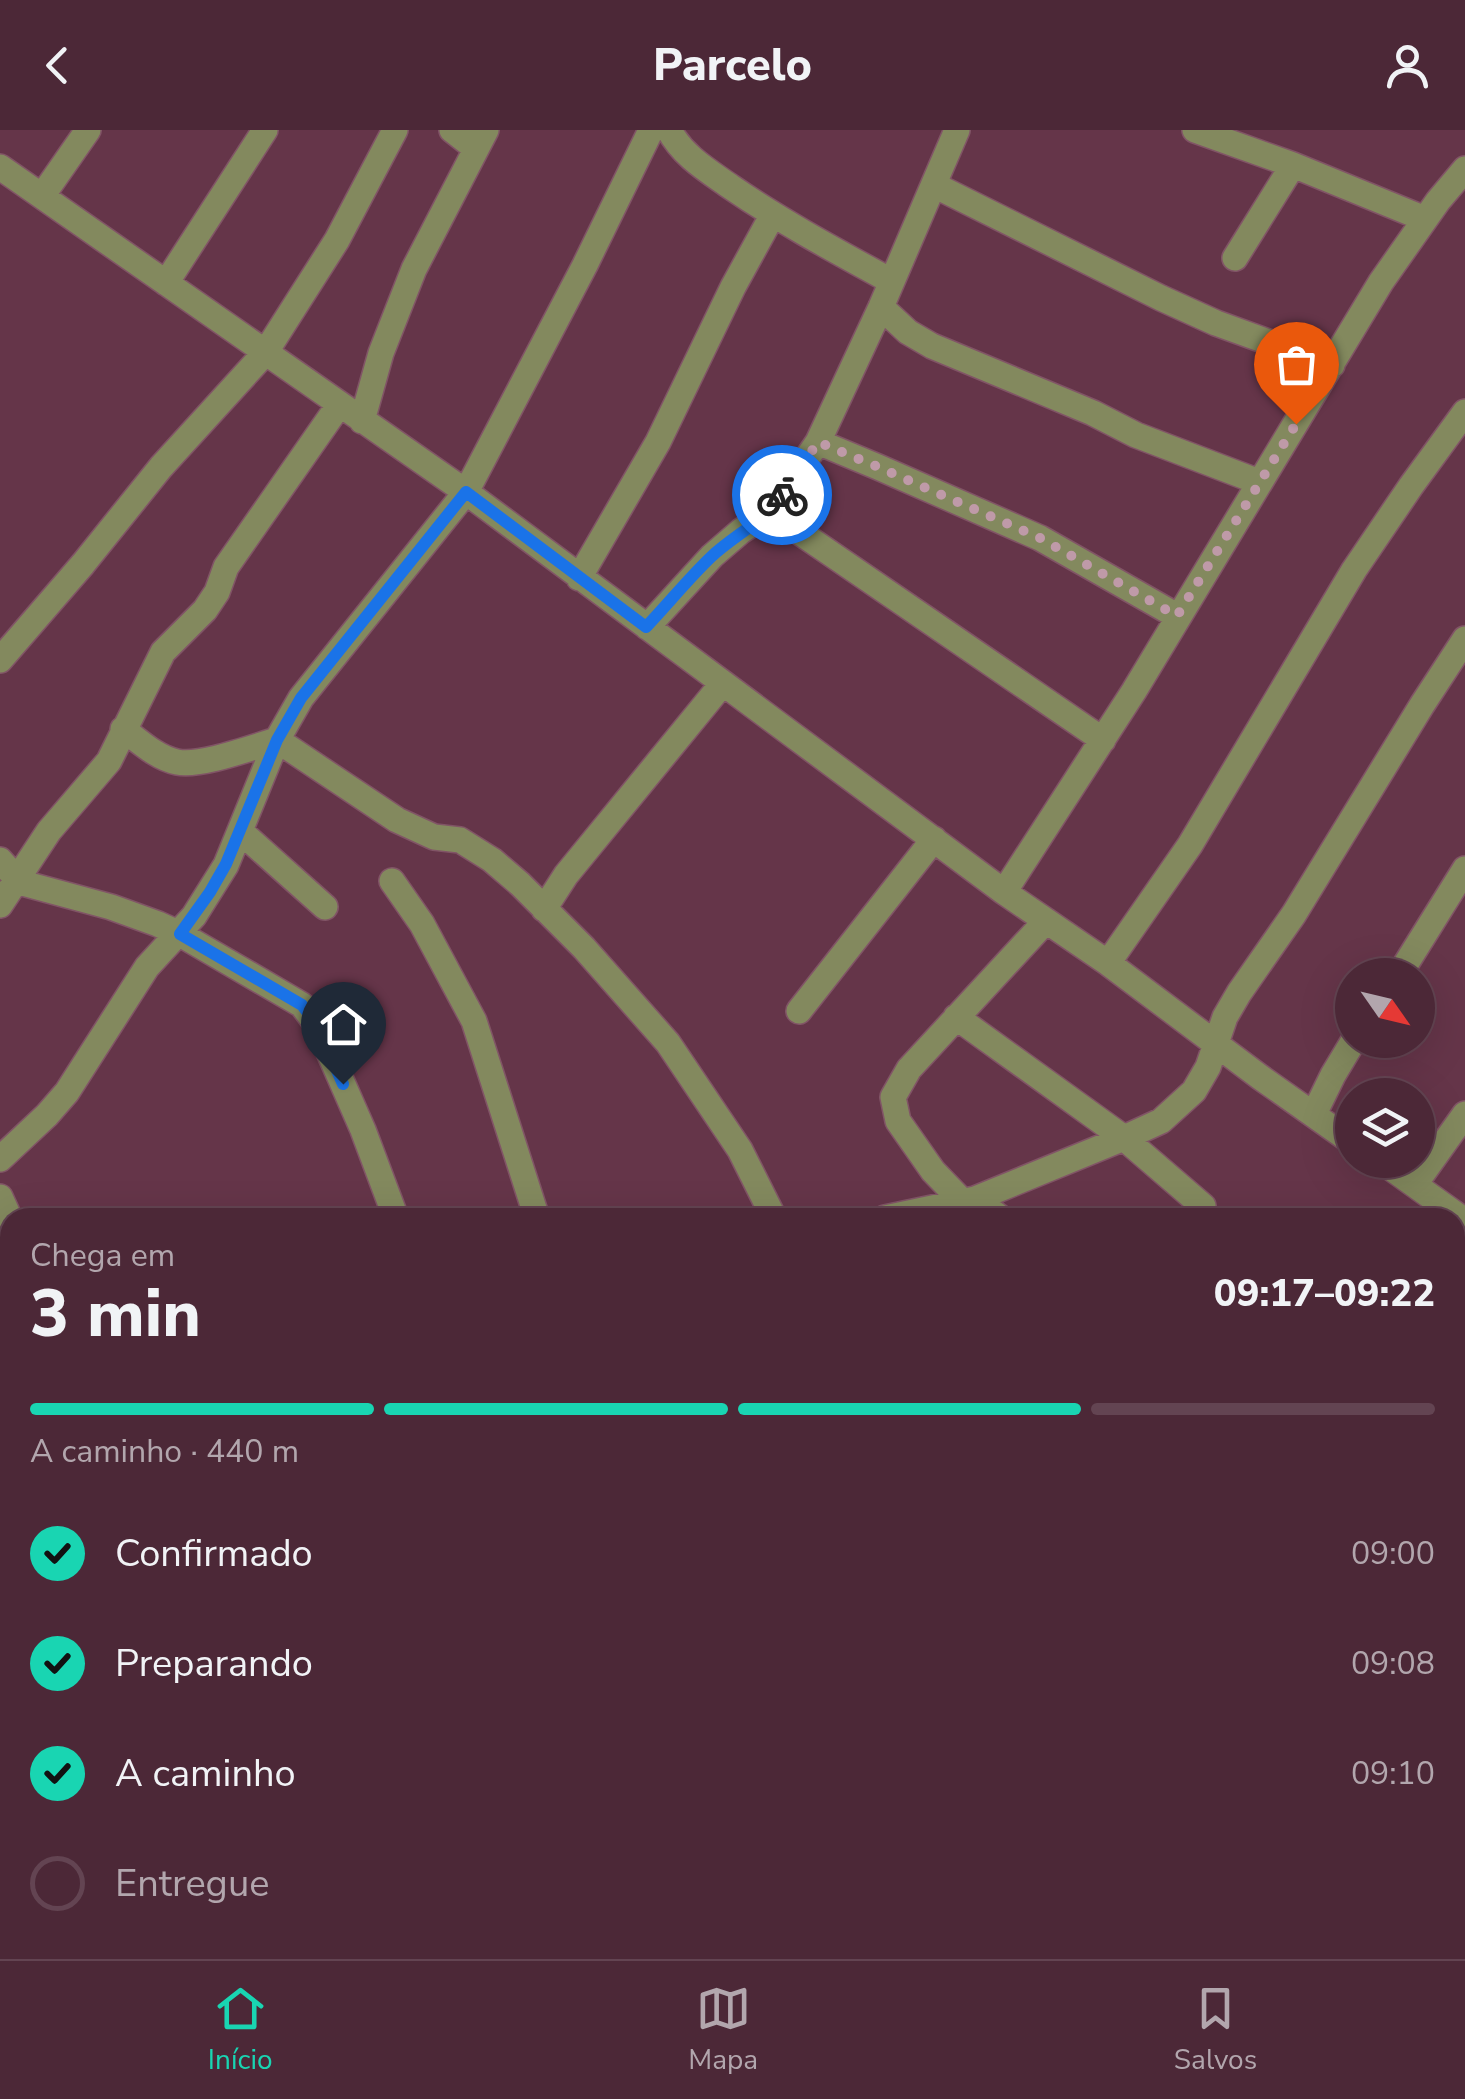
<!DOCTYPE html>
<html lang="pt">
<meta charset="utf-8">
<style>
:root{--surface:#4c2837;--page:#563442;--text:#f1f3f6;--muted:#b2a6ad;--line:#634452;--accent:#19d5b2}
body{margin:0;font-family:"Nunito Sans",sans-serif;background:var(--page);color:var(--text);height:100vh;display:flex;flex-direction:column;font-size:38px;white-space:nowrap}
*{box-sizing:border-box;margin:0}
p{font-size:32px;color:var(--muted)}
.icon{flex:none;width:55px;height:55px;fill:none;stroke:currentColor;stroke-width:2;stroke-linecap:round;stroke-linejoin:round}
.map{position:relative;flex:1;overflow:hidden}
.details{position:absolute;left:0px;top:1078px;width:1465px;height:752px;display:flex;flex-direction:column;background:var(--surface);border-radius:30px 30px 0 0;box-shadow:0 10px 40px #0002,0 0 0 2px var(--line)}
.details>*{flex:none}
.needle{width:65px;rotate:124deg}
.controls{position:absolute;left:1335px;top:828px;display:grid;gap:20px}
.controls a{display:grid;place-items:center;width:100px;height:100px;border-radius:50%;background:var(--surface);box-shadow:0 10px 40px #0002,0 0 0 2px var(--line);font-size:50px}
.pin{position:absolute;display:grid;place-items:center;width:85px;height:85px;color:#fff;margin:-102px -42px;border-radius:50% 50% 50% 0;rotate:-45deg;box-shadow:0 0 10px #0007}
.pin .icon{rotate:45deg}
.courier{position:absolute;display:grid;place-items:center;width:100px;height:100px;margin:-50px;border:8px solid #1a73e8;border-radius:50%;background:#fff;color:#222;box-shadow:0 2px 12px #0007}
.head em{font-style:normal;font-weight:800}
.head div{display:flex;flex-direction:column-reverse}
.head{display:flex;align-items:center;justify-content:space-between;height:170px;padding:0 30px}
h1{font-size:65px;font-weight:800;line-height:75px}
.bar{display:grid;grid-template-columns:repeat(4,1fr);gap:15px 10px;align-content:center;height:120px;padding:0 30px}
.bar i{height:12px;border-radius:8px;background:var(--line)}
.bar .current{background:var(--accent)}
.bar p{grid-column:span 4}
ol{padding:0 30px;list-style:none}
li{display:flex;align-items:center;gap:30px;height:110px}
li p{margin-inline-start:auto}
li .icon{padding:10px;border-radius:50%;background:var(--accent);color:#111;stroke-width:4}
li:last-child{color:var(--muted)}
li i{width:55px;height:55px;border:5px solid var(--line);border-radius:50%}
header{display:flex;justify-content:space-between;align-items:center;height:130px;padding:0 30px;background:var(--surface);font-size:45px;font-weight:800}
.tab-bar{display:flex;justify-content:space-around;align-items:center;height:140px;border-top:2px solid var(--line);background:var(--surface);font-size:28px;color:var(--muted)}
.tab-bar a{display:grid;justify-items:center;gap:5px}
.tab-bar .current{color:var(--accent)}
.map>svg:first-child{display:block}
</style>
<header><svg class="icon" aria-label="back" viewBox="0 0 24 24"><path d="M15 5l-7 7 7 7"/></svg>Parcelo<svg class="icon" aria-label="person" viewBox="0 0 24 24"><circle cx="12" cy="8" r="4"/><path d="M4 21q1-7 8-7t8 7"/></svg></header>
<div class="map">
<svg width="1465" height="1829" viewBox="0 0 1465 1829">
<rect width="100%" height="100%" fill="#653549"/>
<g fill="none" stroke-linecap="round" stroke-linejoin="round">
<g stroke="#815466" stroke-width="28">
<path id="minor" d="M452 0 475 18
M669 0C683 26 707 40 731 57 782 92 836 121 891 151
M957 0 881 177 818 312 770 382 1103 610
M1195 0 1293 35 1425 89
M0 37 466 362 1004 762 1108 833 1260 947 1352 1012
M934 55 1161 168 1216 193 1332 235
M42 66 88 0
M1235 128 1293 35
M166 153 265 0
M881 177 908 202 932 216 1093 283 1136 305 1259 352
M362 291 381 223 414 139 486 0
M818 312 878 337 1040 408 1177 486
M579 448 658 312 733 157 772 86
M647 497 712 426 741 401 770 382
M0 530 83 434 161 337 265 223 337 110 395 0
M123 599C139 611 157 628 177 632 200 637 253 617 277 610
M277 610 397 690 434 707 460 710 492 730 520 754 584 818 668 913 740 1020 774 1088
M241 702 325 777
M0 730 16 748 26 754 111 777 158 794 180 804 302 875 317 895 363 1000 396 1088
M392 751 422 794 474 891 537 1088
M1004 762 1134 561 1381 152 1438 71 1465 39
M0 775 49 701 109 631 163 522 205 480 217 462 226 437 339 275
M544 779 566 745 723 553
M1108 833 1190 715 1354 440 1411 356 1465 282
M1399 845 1465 739
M799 881 934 709
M956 887 1124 1008 1203 1076
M1314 984 1333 945 1354 910
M0 1029 47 985 67 962 147 837 194 786 226 735 277 610 301 568 466 362 585 135 651 0
M1380 1030 1465 1091
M1415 1054 1465 984
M0 1067 10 1089
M975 1069 1001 1088
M963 1080 962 1071 933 1041 898 991 893 967 909 939 1045 792
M885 1088 975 1069 1124 1008 1161 991 1194 961 1208 937 1225 887 1239 863 1294 784 1422 575 1465 509
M1455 1286 1465 1272
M0 1306 10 1303
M1455 1596 1465 1606
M0 1604 10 1626
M0 1795 10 1814
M1455 1817 1465 1798
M681 1820 693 1829
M919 1820 929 1829
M1392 1820 1407 1829
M136 1829 145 1820
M291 1829 297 1820
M431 1829 435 1820
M579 1829 585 1820
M790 1829 796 1820
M955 1829 960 1820
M1149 1829 1158 1820
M1285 1829 1290 1820"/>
</g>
<use href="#minor" stroke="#83895e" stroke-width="25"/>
</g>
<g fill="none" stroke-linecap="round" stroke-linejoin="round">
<path stroke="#bf9aa8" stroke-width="10" stroke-dasharray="0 18" d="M782 365 818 312 878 337 1040 408 1177 486 1296 294"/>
<path stroke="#1a73e8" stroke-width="12" d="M343 954 317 895 302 875 180 804 210 762 226 734 277 610 301 568 466 362 646 497C668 474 688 449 711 427 734 405 764 392 782 365"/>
</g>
</svg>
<div class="controls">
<a><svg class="needle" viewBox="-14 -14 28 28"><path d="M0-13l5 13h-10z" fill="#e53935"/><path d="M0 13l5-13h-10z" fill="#b2a6ad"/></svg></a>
<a><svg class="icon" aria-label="layers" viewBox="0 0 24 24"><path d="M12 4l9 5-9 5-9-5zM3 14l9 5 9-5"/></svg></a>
</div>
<div class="pin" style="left:1296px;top:294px;background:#ea580c"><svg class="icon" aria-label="bag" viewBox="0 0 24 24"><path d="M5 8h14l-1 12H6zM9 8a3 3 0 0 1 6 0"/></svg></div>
<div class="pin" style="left:343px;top:954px;background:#1f2937"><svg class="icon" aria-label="home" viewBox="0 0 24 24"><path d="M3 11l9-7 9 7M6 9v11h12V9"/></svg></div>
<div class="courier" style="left:782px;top:365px"><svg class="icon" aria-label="bike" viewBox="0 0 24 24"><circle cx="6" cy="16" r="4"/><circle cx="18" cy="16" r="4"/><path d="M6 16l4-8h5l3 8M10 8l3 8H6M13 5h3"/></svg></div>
<section class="details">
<div class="head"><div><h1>3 min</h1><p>Chega em</p></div><em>09:17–09:22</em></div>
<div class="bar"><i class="current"></i><i class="current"></i><i class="current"></i><i></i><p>A caminho · 440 m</p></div>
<ol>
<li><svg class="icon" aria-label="check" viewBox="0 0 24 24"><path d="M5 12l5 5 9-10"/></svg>Confirmado<p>09:00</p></li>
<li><svg class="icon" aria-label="check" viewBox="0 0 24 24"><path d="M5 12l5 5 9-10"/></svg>Preparando<p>09:08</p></li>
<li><svg class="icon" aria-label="check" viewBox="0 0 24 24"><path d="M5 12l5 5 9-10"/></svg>A caminho<p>09:10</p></li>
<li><i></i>Entregue</li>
</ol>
</section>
</div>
<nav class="tab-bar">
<a class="current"><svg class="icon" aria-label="home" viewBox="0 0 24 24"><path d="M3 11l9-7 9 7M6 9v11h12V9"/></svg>Início</a>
<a><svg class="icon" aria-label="map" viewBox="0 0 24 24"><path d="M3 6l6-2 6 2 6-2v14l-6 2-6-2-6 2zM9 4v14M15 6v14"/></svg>Mapa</a>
<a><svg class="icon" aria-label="saved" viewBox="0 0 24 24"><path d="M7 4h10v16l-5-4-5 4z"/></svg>Salvos</a>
</nav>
